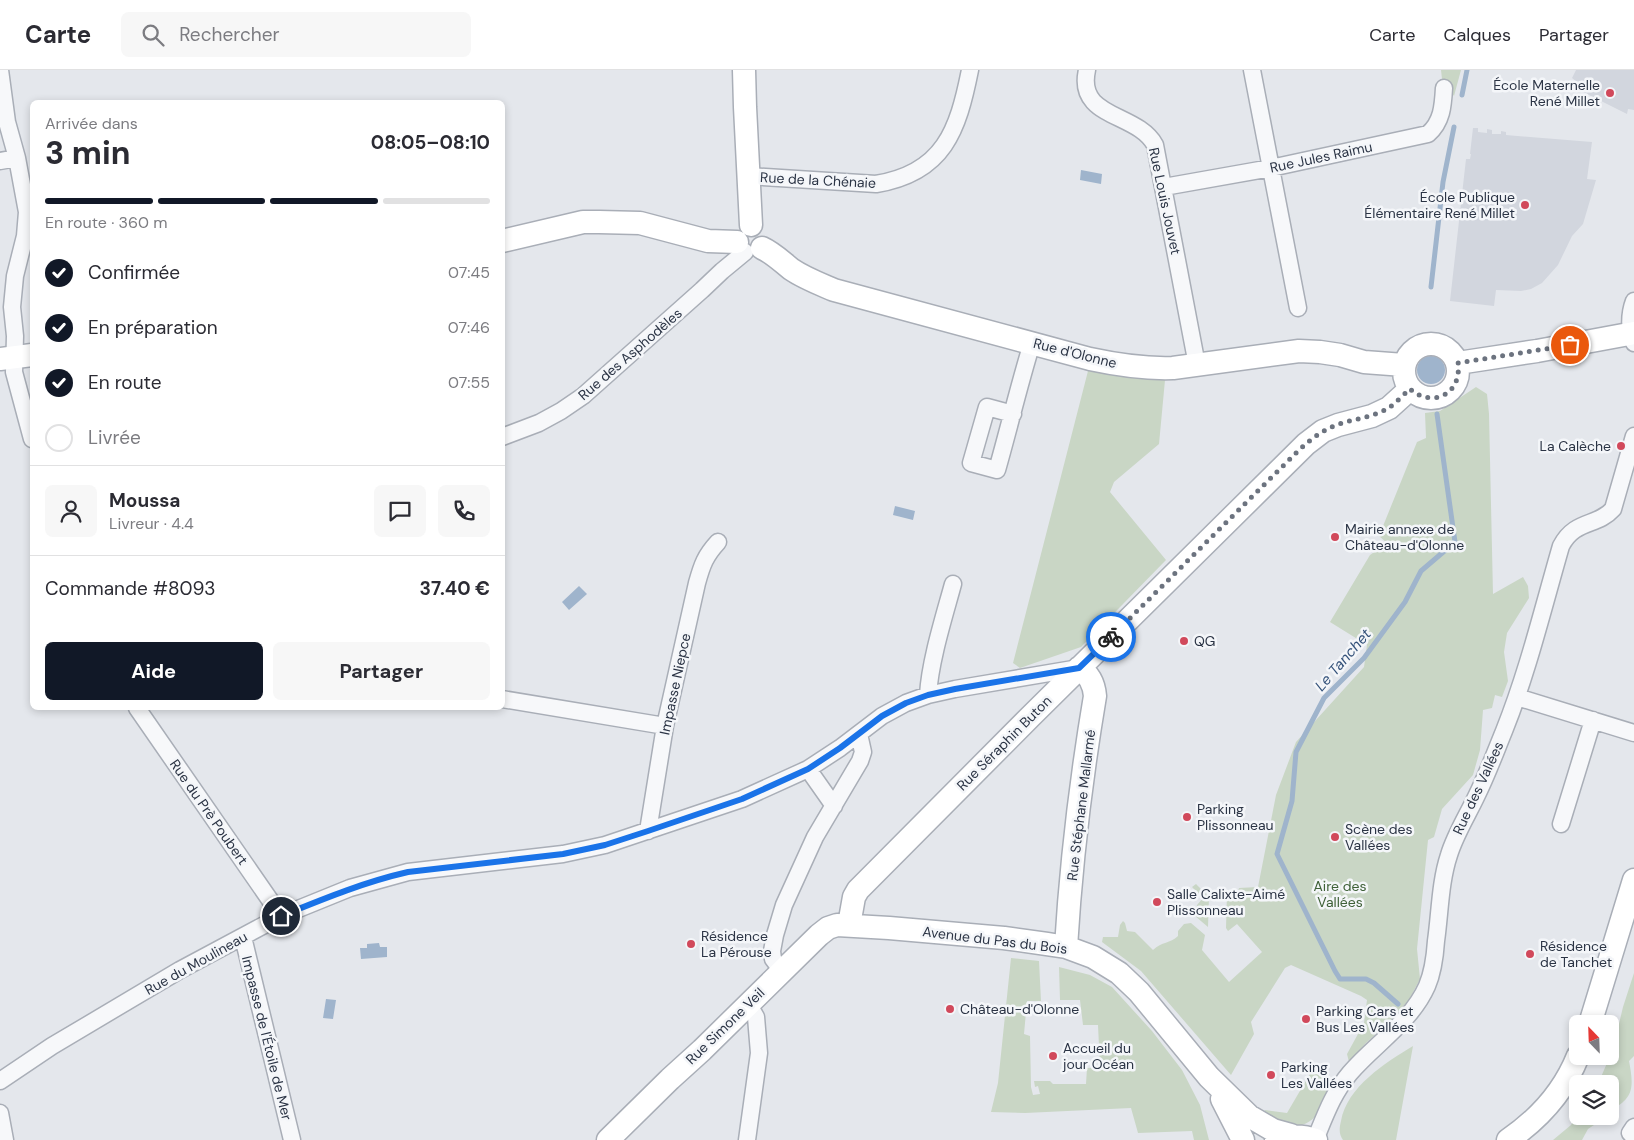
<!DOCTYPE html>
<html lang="fr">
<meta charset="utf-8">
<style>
:root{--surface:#fff;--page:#f7f7f7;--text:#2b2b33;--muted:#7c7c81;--line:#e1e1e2;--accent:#111827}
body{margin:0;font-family:"DM Sans",sans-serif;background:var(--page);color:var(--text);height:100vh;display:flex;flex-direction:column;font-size:19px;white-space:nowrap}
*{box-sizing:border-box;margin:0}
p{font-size:16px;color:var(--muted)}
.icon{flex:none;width:28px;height:28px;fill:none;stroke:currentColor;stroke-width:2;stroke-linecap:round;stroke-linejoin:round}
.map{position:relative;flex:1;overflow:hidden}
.panel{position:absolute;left:30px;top:30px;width:475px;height:610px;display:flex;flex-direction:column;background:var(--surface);border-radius:8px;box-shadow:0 2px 8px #0003}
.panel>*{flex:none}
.needle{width:32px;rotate:337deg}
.buttons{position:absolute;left:1569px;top:945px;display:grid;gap:10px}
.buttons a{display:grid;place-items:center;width:50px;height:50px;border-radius:8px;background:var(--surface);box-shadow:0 2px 8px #0003;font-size:25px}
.pin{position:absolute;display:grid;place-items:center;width:42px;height:42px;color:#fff;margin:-21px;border:2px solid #fff;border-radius:50%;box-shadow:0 1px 5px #0007}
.courier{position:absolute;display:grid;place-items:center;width:50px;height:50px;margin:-25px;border:4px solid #1a73e8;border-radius:50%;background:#fff;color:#222;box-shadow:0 1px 6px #0007}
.head em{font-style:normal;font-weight:700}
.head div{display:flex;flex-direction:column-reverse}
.head{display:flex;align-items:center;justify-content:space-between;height:85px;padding:0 15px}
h1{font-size:32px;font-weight:700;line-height:38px}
.bar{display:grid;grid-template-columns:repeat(4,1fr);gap:8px 5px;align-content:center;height:60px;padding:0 15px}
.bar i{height:6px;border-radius:4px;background:var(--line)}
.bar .selected{background:var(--accent)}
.bar p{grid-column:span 4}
.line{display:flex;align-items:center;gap:12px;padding:0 15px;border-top:1px solid var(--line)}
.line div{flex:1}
.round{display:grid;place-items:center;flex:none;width:52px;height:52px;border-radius:8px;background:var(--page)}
ol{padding:0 15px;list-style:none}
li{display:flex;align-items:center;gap:15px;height:55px}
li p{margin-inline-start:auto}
li .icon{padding:5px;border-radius:50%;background:var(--accent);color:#fff;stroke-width:4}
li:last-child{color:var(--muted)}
li i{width:28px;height:28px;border:2px solid var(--line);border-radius:50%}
.button{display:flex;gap:10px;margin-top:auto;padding:10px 15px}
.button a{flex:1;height:58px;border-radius:8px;background:var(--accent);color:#fff;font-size:20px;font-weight:700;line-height:58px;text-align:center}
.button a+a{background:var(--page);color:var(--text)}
header{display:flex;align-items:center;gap:30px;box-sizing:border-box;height:70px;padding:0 25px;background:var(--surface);border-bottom:1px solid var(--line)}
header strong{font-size:24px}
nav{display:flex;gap:28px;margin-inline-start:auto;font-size:18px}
.search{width:350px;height:45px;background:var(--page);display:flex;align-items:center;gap:12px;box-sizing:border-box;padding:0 18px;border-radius:8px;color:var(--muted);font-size:19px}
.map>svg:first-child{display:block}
</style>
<header>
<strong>Carte</strong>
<div class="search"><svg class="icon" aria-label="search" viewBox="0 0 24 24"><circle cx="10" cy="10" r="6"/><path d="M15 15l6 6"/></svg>Rechercher</div>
<nav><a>Carte</a><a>Calques</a><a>Partager</a></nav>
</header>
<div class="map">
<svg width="1634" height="1070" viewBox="0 0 1634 1070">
<rect width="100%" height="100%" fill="#e4e7ec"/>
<path fill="#d2d6de" d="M1576 0H1634V40L1628 39 1627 44 1589 25 1581 20 1583 17 1572 8Z
M1473 58H1478V62L1487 63V59L1492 60V64H1501V61L1506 62V65L1592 72 1587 109 1596 110 1583 154 1572 166 1558 195 1542 213 1531 219 1521 221 1496 220 1494 236 1450 231 1466 89H1470L1471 84H1470Z"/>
<path fill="#c9d6c5" d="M1441 0H1461L1454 26 1442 9Z
M1088 301 1165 310 1159 374 1114 412 1110 422 1166 490 1081 577 1020 598 1013 593Z
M1476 317 1487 324 1489 344 1493 524 1523 507 1528 516 1529 528 1507 563 1504 582 1508 611 1502 627 1495 625 1492 638 1483 640 1480 680 1473 705 1442 739 1434 767 1428 770 1417 879 1420 909 1409 930 1391 950 1366 973 1349 992 1347 984 1364 953 1367 930 1361 926 1291 895 1285 898 1251 952 1254 964 1231 1005 1141 901 1102 872 1103 867H1118L1120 855 1123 851 1125 853 1127 861 1135 862 1153 880C1162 871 1170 874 1178 866V861L1184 854 1191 853 1205 865 1202 880 1229 912 1262 882 1237 854 1228 861 1226 858 1227 823 1238 822 1239 818 1258 817 1276 725 1296 672 1364 597 1367 575 1330 552 1370 485 1387 473 1379 466 1417 372 1426 368 1425 343 1440 341Z
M1196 814 1209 827 1208 857 1195 846 1197 835 1203 828 1192 817Z
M1011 888 1039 891 1041 931H1027L1024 964 1030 966 1031 1017 1033 1025 1040 1024 1038 1016 1035 1017 1034 1011H1050L1053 1014H1086L1087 998 1100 997 1098 955H1083L1080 930H1060L1059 897 1090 905 1112 917 1152 961 1182 1000 1200 1035 1209 1070H1194L1192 1061 1138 1063 1131 1038 1025 1043 991 1042 998 1013Z
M1634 903V986L1629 991C1634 1017 1634 1029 1610 1040V1014H1598L1613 979 1623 937Z
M1413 976 1396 1070H1343C1339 1064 1339 1059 1341 1051 1347 1017 1385 993 1413 976Z
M1311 1002 1329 1008C1329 1030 1317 1058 1291 1056 1281 1056 1270 1050 1260 1048L1265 1040 1287 1043Z
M1577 1045 1591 1046 1594 1055 1588 1059 1582 1070H1553L1571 1055Z"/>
<path fill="#9fb4cc" d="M1081 100 1102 104 1101 114 1080 110Z
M1417 300a14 14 0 1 1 28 0a14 14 0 1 1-28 0Z
M895 436 915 441 913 450 893 445Z
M579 516 587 524 569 540 562 532Z
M379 873 380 877H387V887L361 889 360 878H367V874Z
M326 929 336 930 333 949 323 948Z"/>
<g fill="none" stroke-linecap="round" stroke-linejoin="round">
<path stroke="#9fb4cc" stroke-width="5" d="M1462 25 1467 0
M1431 217 1443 112 1454 57
M1398 934 1374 913 1366 909H1340L1335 901 1277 784 1292 731 1296 682 1324 628 1364 588 1405 532 1421 501 1455 472 1437 344"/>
<g stroke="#a9aeb7" stroke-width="19">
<path id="street" d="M0 0 7 52 17 88 27 142 25 166 15 206 12 237 15 266 14 302 32 369
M1087 0C1076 49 1137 42 1155 75L1197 295
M1252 0 1298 238
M0 91 17 88
M748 106 876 114C944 103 958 60 970 0
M1164 117 1271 98 1428 64C1442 52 1443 36 1444 18
M1634 231C1629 244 1629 260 1634 273
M1013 344 987 337 971 393 997 400C1009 358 1019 315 1032 273
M502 367 539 353 561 341 583 326 702 220 722 201 745 182
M928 625C930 591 944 547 953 514
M1517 627 1634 663
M502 629 665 656
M137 638 281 846
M808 699 834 736
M1561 754 1593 650
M648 761 665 656 697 513C702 495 705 486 718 472
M243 867 292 1070
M782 901 773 889 772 881 775 865 784 835 815 767 860 691 863 682 859 664
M0 1011 52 976 180 900 281 846 350 818 408 802 563 784 605 775 742 729 808 699 840 678 882 646 906 633 928 625 955 619 1079 598
M0 1043 5 1070
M1630 1063 1634 1057
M747 1070 759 983 756 947 749 935
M1315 1070C1325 1046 1333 1023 1350 1003 1376 973 1411 952 1427 916 1433 902 1435 886 1436 871 1440 843 1440 812 1449 785 1455 765 1467 746 1476 727 1487 705 1495 683 1504 661 1528 601 1543 538 1561 476 1575 449 1597 457 1613 439L1634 366"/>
</g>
<g stroke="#a9aeb7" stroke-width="25">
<path id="secondary" d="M744 0 745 37 751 155
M502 171 583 152H599L640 153 708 171 737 172
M762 178C773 183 781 191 791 199 804 208 820 214 834 220L1090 289C1118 295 1145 299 1173 298L1299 281 1320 282 1340 285 1364 292 1404 295
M1404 301a27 27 0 1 1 54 0a27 27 0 1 1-54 0Z
M0 289 32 285
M1458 293 1537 281 1634 263
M849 855 854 827 858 820 1031 646 1306 374 1323 361 1338 355 1372 346 1389 338 1410 319
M1066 877C1071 793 1081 709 1095 626 1094 614 1089 604 1079 598
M1590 954 1634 810
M1222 1029 1243 1070
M608 1070 670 1009 702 980 819 865 828 858 837 855 889 858 1004 868 1047 874 1066 877 1093 887 1119 903 1139 922 1209 1007 1249 1046 1273 1060 1291 1065
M1276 1070C1290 1065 1302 1065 1316 1070
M1508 1070C1539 1049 1564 1021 1578 986"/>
</g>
<use href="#street" stroke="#f7f8fa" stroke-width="16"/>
<use href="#secondary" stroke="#fff" stroke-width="22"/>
</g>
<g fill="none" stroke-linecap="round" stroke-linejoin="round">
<path stroke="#6c737f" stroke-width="5" stroke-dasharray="0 9" d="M1111 567 1295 384C1308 371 1322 360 1339 354 1355 349 1372 347 1387 339 1395 334 1403 325 1410 319 1434 339 1462 323 1458 293L1570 275"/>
<path stroke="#1a73e8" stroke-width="6" d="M281 846C323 829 364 812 408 802L563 784 605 775 648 761 742 729 808 699 840 678 882 646 906 633 928 625 955 619 1079 598 1111 567"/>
</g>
<g fill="#d1495b" stroke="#f4f6f9" stroke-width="2">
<circle cx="1610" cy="23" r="5"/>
<circle cx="1525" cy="135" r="5"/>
<circle cx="1621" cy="376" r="5"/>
<circle cx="1335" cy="467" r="5"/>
<circle cx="1184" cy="571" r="5"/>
<circle cx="1187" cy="747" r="5"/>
<circle cx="1335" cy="767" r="5"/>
<circle cx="1157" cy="832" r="5"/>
<circle cx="691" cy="874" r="5"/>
<circle cx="1530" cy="884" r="5"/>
<circle cx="950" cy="939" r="5"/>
<circle cx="1306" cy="949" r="5"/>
<circle cx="1053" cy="986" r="5"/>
<circle cx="1271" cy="1005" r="5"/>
</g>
<g text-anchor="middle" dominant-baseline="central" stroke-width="5" stroke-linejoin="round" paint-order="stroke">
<g font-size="14" fill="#2b3445" stroke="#f4f6f9" text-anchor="start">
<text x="1600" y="15" text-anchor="end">École Maternelle<tspan x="1600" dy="16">René Millet</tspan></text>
<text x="1515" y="127" text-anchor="end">École Publique<tspan x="1515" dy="16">Élémentaire René Millet</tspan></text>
<text x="1611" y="376" text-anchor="end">La Calèche</text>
<text x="1345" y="459">Mairie annexe de<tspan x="1345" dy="16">Château-d'Olonne</tspan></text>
<text x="1194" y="571">QG</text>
<text x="1197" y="739">Parking<tspan x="1197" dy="16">Plissonneau</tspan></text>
<text x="1345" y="759">Scène des<tspan x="1345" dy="16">Vallées</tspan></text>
<text x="1167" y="824">Salle Calixte-Aimé<tspan x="1167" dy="16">Plissonneau</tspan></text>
<text x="701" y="866">Résidence<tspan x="701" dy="16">La Pérouse</tspan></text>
<text x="1540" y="876">Résidence<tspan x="1540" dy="16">de Tanchet</tspan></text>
<text x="960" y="939">Château-d'Olonne</text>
<text x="1316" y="941">Parking Cars et<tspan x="1316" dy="16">Bus Les Vallées</tspan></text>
<text x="1063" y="978">Accueil du<tspan x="1063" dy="16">jour Océan</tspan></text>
<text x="1281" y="997">Parking<tspan x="1281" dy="16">Les Vallées</tspan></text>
</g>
<g font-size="14" fill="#2b3445" stroke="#f4f6f9">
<text transform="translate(1321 87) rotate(-12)">Rue Jules Raimu</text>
<text transform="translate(818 110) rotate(3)">Rue de la Chénaie</text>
<text transform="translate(1165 131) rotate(78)">Rue Louis Jouvet</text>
<text transform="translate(1075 283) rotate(14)">Rue d'Olonne</text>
<text transform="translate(630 284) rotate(-41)">Rue des Asphodèles</text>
<text transform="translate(675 614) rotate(-78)">Impasse Niepce</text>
<text transform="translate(1004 673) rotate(-45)">Rue Séraphin Buton</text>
<text transform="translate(1478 718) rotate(-65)">Rue des Vallées</text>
<text transform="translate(1081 735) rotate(-83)">Rue Stéphane Mallarmé</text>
<text transform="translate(209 742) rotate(55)">Rue du Prè Poubert</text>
<text transform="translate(995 870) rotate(7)">Avenue du Pas du Bois</text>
<text transform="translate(196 893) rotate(-29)">Rue du Moulineau</text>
<text transform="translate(725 956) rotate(-44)">Rue Simone Veil</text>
<text transform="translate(267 968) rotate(76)">Impasse de l'Étoile de Mer</text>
</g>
<g font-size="14" fill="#3f6138" stroke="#f4f6f9">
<text x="1340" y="816">Aire des<tspan x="1340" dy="16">Vallées</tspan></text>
</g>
<g font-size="15" font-style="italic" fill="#34527a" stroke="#f4f6f9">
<text transform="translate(1343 590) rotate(-49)">Le Tanchet</text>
</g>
</g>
</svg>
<div class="buttons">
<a><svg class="needle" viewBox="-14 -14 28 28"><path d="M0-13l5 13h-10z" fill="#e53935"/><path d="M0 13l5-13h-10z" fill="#7c7c81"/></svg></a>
<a><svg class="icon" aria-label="layers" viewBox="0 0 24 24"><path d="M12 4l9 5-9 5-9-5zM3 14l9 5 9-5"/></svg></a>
</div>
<div class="pin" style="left:1570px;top:275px;background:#ea580c"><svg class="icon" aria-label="bag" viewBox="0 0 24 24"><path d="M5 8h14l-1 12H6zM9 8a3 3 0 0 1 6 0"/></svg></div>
<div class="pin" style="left:281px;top:846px;background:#1f2937"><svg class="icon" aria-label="home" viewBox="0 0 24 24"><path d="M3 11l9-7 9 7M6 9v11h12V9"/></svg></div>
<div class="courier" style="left:1111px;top:567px"><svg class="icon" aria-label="bike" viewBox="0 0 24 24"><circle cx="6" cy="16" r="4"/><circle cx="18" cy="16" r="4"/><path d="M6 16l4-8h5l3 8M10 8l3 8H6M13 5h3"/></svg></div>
<section class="panel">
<div class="head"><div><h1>3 min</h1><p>Arrivée dans</p></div><em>08:05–08:10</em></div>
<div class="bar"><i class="selected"></i><i class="selected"></i><i class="selected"></i><i></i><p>En route · 360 m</p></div>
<ol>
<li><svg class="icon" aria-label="check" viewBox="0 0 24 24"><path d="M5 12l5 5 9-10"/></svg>Confirmée<p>07:45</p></li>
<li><svg class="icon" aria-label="check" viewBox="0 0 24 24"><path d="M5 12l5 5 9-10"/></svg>En préparation<p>07:46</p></li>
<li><svg class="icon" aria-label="check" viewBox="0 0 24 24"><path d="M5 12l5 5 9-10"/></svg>En route<p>07:55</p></li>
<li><i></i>Livrée</li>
</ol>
<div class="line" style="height:90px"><a class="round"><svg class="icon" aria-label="person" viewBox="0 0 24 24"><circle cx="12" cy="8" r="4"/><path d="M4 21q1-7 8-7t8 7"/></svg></a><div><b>Moussa</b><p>Livreur · 4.4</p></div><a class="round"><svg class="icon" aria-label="chat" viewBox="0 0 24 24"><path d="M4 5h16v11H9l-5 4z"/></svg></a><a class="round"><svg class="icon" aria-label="phone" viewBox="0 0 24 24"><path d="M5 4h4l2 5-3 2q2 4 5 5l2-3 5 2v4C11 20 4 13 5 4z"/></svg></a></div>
<div class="line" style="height:65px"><div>Commande #8093</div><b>37.40 €</b></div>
<div class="button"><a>Aide</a><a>Partager</a></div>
</section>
</div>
